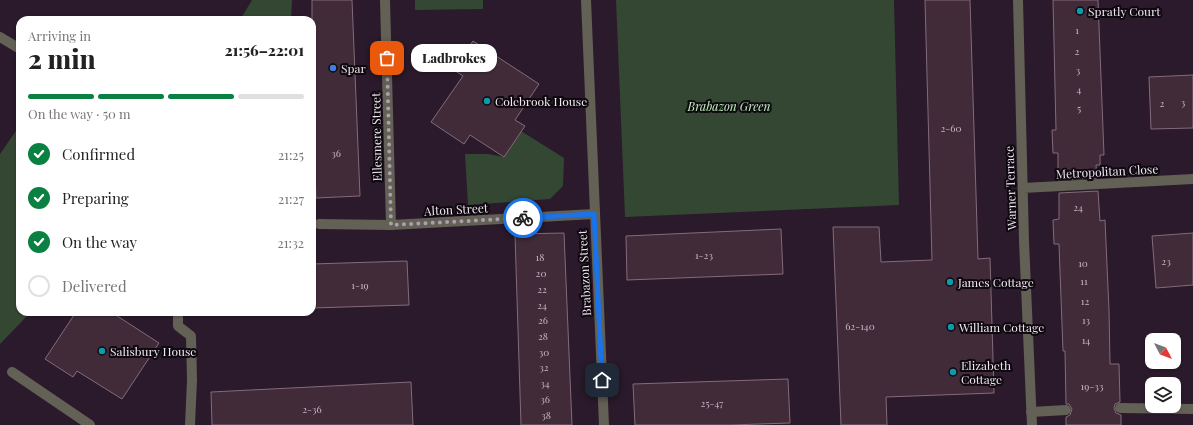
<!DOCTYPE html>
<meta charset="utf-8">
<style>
:root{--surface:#fff;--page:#f2f2f2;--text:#222;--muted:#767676;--line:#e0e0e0;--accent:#0b8043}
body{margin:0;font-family:"Playfair Display",serif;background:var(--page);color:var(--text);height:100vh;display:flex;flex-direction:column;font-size:15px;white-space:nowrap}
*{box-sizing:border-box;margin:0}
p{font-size:13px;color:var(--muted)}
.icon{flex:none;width:22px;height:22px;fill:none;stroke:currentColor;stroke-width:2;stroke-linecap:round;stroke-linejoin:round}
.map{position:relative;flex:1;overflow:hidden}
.drawer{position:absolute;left:16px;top:16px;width:300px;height:300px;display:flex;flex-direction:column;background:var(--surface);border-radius:12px;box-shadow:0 1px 3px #0004}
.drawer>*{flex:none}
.needle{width:26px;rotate:131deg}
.controls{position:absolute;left:1145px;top:333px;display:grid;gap:8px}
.controls a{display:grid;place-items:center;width:36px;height:36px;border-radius:8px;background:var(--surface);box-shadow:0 1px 3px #0004;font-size:20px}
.pin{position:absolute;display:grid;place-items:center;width:34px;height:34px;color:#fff;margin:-17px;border-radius:8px;box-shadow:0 2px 6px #0006}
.courier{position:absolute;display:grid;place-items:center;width:40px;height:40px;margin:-20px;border:3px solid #1a73e8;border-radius:50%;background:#fff;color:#222;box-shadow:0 1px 5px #0007}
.bubble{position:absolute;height:28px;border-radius:12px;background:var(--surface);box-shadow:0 1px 3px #0004;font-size:13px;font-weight:800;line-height:28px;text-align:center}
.headline em{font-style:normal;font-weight:800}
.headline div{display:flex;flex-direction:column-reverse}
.headline{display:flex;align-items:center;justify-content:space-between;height:68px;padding:0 12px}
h1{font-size:26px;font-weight:800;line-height:30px}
.bar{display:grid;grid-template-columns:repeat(4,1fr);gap:6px 4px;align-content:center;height:48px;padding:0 12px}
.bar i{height:5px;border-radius:3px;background:var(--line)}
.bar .active{background:var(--accent)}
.bar p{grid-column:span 4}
ol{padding:0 12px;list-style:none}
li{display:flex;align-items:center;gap:12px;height:44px}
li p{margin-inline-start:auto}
li .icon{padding:4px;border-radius:50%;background:var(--accent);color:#fff;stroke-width:4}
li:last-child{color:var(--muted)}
li i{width:22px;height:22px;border:2px solid var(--line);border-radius:50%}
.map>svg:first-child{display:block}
</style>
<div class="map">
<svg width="1193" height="425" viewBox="0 0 1193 425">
<rect width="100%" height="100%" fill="#2a1a2b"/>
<path fill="#344733" d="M252 0H292L291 20H240Z
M415 0H483V9L415 10Z
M616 0H894L899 205 625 217Z
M20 125V312H31L0 344V154Z
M521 131 564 158 563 186 550 199 468 205 465 154H488L504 157Z"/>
<path fill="#412b39" stroke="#846b7b" d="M312 0H352L360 196 316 198 312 98Z
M925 0H970L978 259 990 258 994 393 886 397 887 425H841L833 227H879L881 262 932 260Z
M1053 0H1098L1104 155H1100V165H1096L1097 178 1058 180V153H1053L1052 130H1056Z
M473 41 539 84 515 120 525 126 504 157 470 135 464 144 431 122 463 76 454 70Z
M1193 75V128L1151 129 1149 77Z
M1098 191 1100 221 1105 220 1109 310 1110 364H1119L1120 402 1115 404 1114 408 1116 413 1121 415V425H1066V417L1070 415 1072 409 1069 404H1066L1065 351H1063L1059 244H1054L1053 220 1059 219V193Z
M781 229 783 274 627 280 626 236Z
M564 233 572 425H521L515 234Z
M1193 233V285L1156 288 1152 236Z
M407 261 409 305 312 308V264Z
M76 312H111L159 343 122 399 77 371 73 377 45 359Z
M788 379 790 423 730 425H635L633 384Z
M411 382 413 425H212L211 392Z"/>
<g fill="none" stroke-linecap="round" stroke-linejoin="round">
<path stroke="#636055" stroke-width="10" d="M319 224 391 225
M178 312V326L191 336 192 380
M1120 408 1193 409
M1031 412 1066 410"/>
<path stroke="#636055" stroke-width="10" d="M385 0 391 225 594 214
M586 0 604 425
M1018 0 1024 241 1032 425
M0 37 20 49
M1023 188 1193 179
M12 372 90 425
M190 425 192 380"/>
</g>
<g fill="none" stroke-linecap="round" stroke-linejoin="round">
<path stroke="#ab9fac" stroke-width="4" stroke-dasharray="0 7.2" d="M387 58 391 225 523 218"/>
<path stroke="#1a73e8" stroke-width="5" d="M523 218 594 214 602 380"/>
</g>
<g fill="#0f9aa8" stroke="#0e080f" stroke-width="1.5">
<circle cx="1080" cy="11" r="4"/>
<circle cx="487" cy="101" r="4"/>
<circle cx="950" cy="282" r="4"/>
<circle cx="951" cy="327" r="4"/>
<circle cx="102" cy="351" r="4"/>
<circle cx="953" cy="372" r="4"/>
</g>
<circle fill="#3f7fe0" stroke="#0e080f" stroke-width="1.5" cx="333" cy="68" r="4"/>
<g text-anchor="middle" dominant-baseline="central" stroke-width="4" stroke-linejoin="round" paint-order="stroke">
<g font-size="10" fill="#c5b7c3">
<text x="1077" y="30">1</text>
<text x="1077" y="51">2</text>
<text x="1078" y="70">3</text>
<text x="1079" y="89">4</text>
<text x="1183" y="102">3</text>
<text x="1162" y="103">2</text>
<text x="1079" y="108">5</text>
<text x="951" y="128">2-60</text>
<text x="336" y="153">36</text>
<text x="1078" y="207">24</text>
<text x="704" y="255">1-23</text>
<text x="540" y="257">18</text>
<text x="1166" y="261">23</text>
<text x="1083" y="263">10</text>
<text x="541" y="273">20</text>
<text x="1084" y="281">11</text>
<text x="360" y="285">1-19</text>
<text x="542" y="289">22</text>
<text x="1085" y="301">12</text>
<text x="542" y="305">24</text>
<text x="543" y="320">26</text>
<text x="1086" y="320">13</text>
<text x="860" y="326">62-140</text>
<text x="543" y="336">28</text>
<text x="1086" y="340">14</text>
<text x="544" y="352">30</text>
<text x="544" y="367">32</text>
<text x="545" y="383">34</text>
<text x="1092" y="386">19-33</text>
<text x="545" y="399">36</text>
<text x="712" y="403">25-47</text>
<text x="312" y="409">2-36</text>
<text x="546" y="415">38</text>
</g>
<g font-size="12" fill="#f1e6f1" stroke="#0e080f" text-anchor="start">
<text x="1088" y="11">Spratly Court</text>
<text x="341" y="68">Spar</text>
<text x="495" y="101">Colebrook House</text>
<text x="958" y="282">James Cottage</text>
<text x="959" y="327">William Cottage</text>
<text x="110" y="351">Salisbury House</text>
<text x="961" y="365">Elizabeth<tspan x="961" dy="14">Cottage</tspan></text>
</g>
<g font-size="12" font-style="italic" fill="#c3f3c2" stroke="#0e080f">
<text x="729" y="106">Brabazon Green</text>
</g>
<g font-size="12" fill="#f1e6f1" stroke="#0e080f">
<text transform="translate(376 137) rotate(-91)">Ellesmere Street</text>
<text transform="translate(1107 171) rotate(-3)">Metropolitan Close</text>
<text transform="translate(1010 188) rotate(-92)">Warner Terrace</text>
<text transform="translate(456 209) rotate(-3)">Alton Street</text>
<text transform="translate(584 273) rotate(-93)">Brabazon Street</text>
</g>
</g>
</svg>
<div class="controls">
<a><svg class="needle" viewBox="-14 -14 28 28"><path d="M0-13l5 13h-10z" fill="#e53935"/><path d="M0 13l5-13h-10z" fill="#767676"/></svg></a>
<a><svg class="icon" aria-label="layers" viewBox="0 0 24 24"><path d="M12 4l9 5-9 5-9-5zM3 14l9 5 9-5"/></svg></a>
</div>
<div class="pin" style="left:387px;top:58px;background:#ea580c"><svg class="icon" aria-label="bag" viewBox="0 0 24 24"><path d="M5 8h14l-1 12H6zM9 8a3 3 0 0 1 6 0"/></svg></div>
<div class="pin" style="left:602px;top:380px;background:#1f2937"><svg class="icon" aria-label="home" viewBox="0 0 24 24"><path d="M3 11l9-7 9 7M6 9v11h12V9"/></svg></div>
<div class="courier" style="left:523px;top:218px"><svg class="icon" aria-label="bike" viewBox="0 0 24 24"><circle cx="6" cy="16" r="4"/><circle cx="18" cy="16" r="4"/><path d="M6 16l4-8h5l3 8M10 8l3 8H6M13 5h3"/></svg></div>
<div class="bubble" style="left:411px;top:44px;width:86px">Ladbrokes</div>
<section class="drawer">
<div class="headline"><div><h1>2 min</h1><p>Arriving in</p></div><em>21:56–22:01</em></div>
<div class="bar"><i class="active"></i><i class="active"></i><i class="active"></i><i></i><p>On the way · 50 m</p></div>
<ol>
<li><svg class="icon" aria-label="check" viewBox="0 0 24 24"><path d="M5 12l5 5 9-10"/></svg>Confirmed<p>21:25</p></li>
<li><svg class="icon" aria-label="check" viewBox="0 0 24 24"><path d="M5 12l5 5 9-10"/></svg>Preparing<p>21:27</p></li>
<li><svg class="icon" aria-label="check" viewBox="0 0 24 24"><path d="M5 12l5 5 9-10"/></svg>On the way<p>21:32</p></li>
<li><i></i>Delivered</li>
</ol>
</section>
</div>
